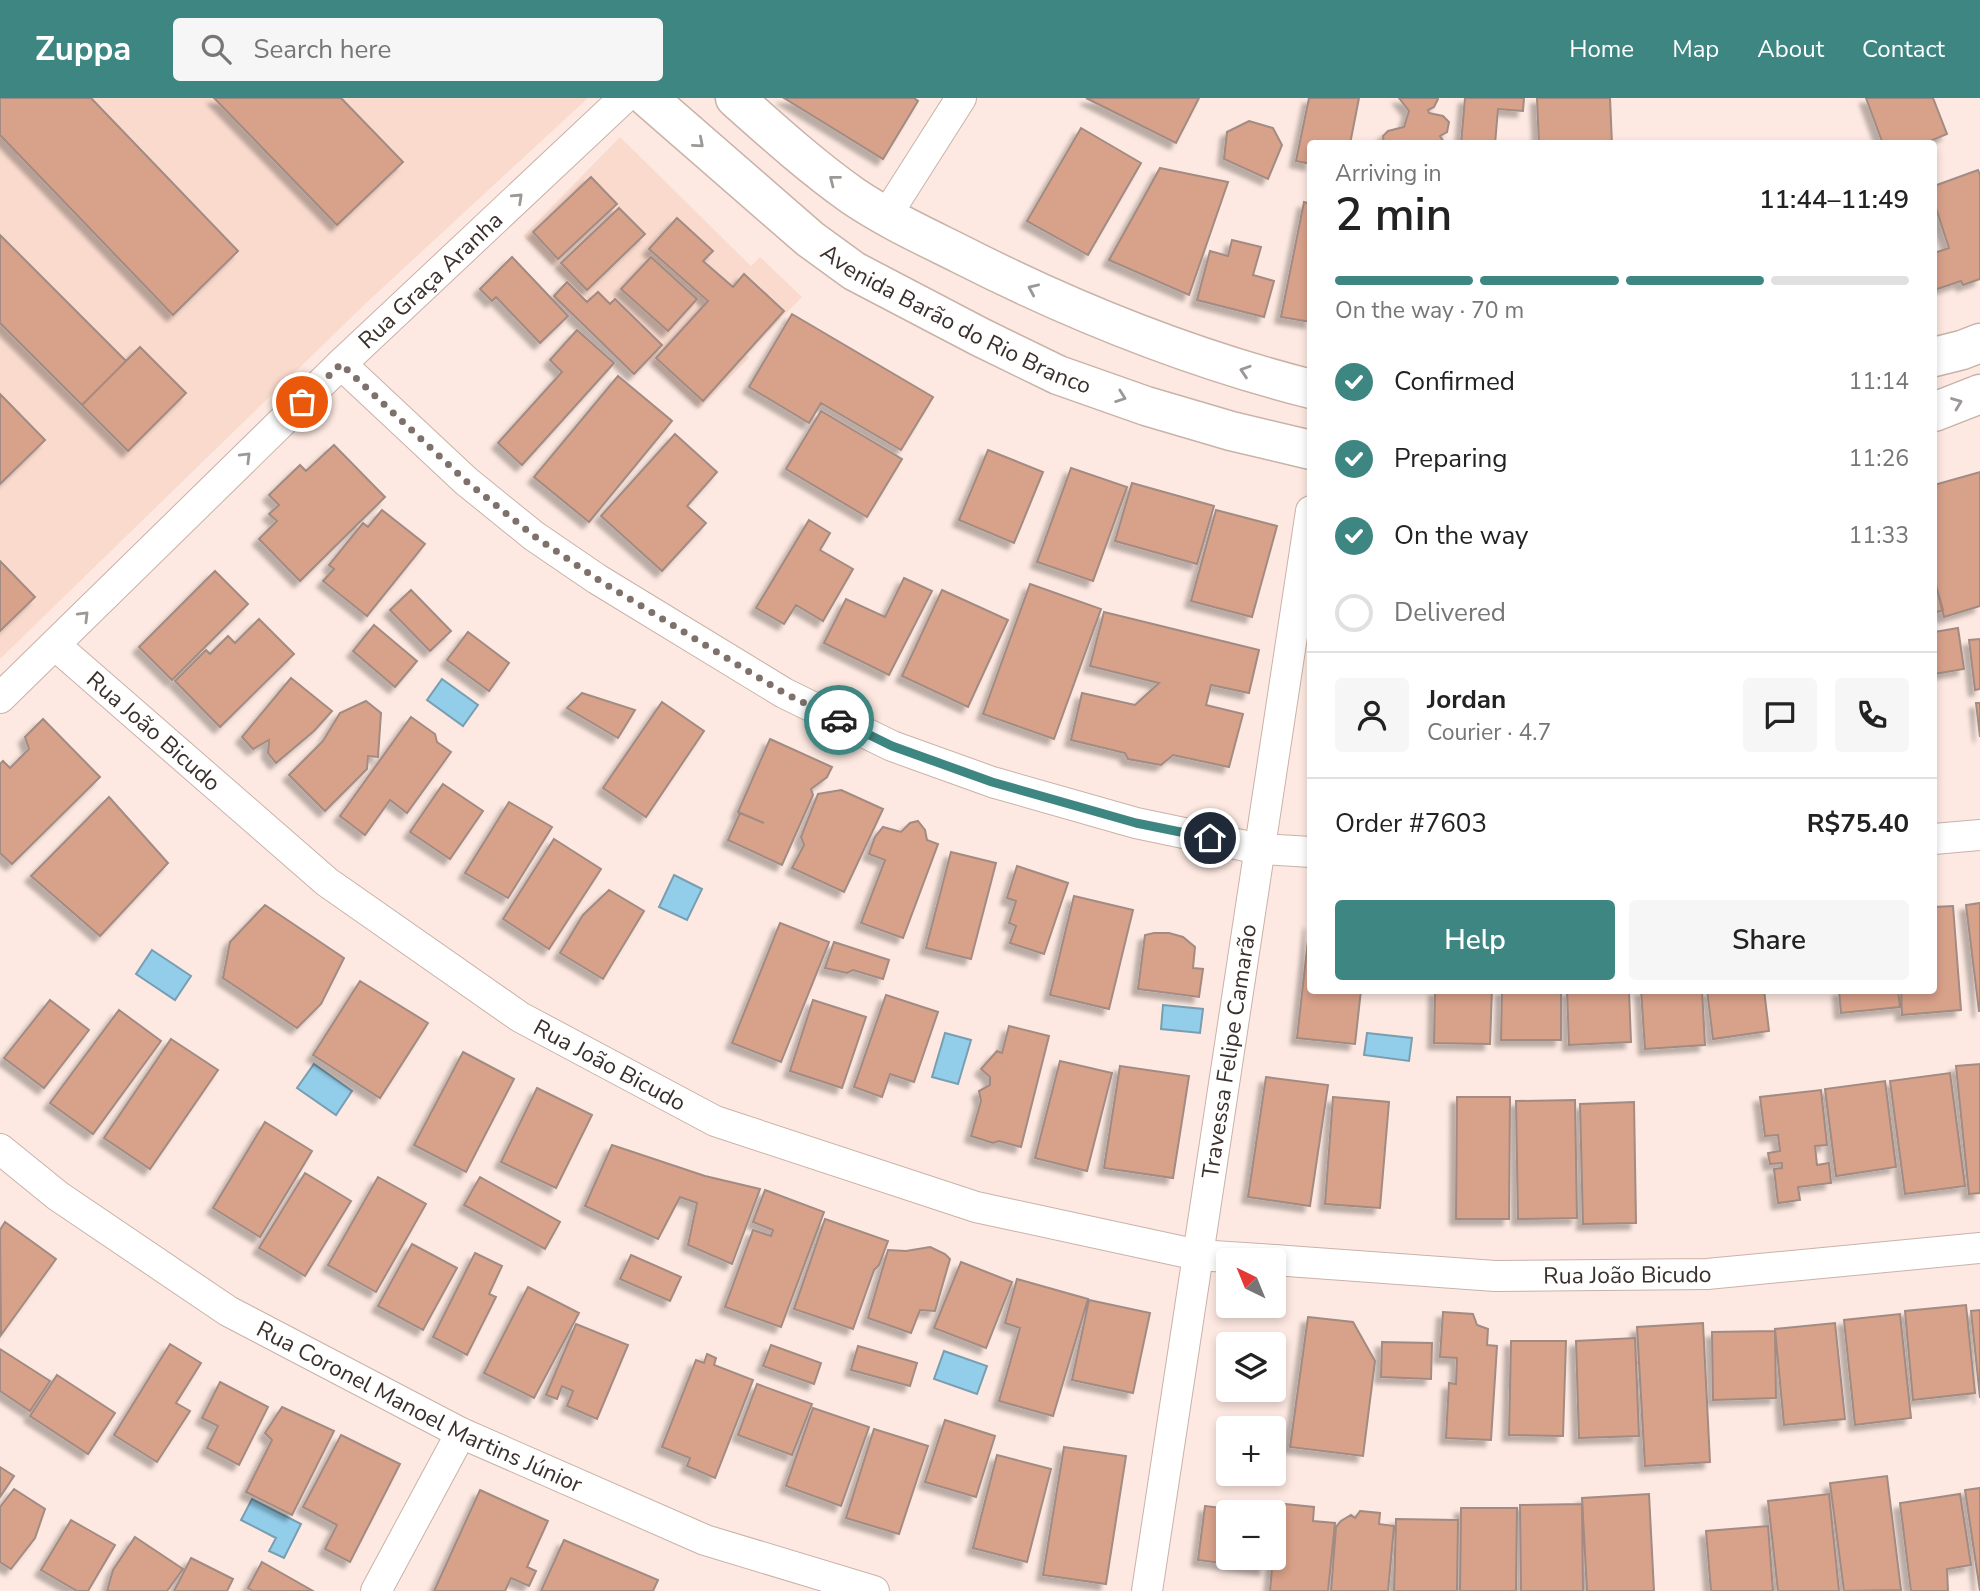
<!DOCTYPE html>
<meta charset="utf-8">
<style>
:root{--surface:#fff;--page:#f6f6f6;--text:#222;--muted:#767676;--line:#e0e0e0;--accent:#3e8682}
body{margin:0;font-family:"Nunito Sans",sans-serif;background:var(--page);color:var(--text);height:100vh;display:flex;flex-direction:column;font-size:26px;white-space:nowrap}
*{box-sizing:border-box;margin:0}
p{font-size:23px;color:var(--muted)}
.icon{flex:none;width:38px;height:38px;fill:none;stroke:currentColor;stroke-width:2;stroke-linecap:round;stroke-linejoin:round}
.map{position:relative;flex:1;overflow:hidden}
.drawer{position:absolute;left:1307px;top:42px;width:630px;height:854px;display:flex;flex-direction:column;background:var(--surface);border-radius:7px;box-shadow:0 4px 10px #0003}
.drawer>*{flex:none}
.needle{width:46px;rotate:317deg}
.tools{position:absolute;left:1216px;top:1150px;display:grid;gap:14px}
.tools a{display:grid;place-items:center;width:70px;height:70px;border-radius:7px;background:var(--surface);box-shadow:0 4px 10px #0003;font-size:35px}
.pin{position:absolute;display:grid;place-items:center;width:60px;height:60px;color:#fff;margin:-30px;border:4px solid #fff;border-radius:50%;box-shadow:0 2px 7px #0007}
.courier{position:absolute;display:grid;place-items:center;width:70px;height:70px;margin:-35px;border:5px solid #3e8682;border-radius:50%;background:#fff;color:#222;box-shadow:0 2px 9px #0007}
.headline em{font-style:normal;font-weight:600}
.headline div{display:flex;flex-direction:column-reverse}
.headline{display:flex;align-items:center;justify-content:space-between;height:119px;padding:0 28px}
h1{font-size:46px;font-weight:600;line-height:52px}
.bar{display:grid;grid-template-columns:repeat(4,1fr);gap:10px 7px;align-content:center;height:84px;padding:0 28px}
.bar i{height:9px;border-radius:5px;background:var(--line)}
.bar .selected{background:var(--accent)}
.bar p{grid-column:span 4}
.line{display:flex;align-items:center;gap:18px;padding:0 28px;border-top:2px solid var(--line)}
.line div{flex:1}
.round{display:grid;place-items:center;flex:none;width:74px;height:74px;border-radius:7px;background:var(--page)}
ol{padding:0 28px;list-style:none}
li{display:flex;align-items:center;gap:21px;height:77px}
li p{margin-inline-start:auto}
li .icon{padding:7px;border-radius:50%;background:var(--accent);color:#fff;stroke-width:4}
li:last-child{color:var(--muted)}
li i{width:38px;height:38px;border:4px solid var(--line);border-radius:50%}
.cta{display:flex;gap:14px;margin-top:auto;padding:14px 28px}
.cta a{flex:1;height:80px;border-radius:7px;background:var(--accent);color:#fff;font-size:28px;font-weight:600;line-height:80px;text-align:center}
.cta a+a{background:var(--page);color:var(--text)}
header{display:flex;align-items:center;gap:42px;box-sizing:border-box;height:98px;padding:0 35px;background:var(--accent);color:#fff}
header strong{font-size:33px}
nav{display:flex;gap:38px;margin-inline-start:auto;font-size:24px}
.search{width:490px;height:63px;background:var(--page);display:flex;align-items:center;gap:18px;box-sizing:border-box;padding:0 24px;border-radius:7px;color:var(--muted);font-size:26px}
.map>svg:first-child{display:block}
</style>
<header>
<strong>Zuppa</strong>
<div class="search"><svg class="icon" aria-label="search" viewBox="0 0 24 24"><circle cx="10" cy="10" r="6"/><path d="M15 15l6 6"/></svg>Search here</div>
<nav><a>Home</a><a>Map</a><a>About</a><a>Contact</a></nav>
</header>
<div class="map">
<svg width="1980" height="1493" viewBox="0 0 1980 1493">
<defs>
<filter id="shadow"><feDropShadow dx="-6" dy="6" stdDeviation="2" flood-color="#0004"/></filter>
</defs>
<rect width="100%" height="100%" fill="#fde9e1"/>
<path fill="#fadacd" d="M0 0H588L364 207 0 561Z
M620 39 751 168 760 159 802 199 746 256 749 260 699 311 523 138Z"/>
<path fill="#92cdea" stroke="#789eb1" stroke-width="2" d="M442 581 478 607 463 628 427 602Z
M674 777 702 791 687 822 659 809Z
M152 852 191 878 175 902 136 876Z
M1163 907 1203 911 1200 935 1161 931Z
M945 935 971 942 958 986 932 979Z
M1367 935 1412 940 1409 963 1364 957Z
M314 966 352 993 336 1017 297 990Z
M944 1253 987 1268 977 1296 934 1281Z
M252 1401 301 1426 284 1460 269 1453 276 1440 241 1422Z"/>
<path fill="#d8a18a" stroke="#a28b82" stroke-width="2" filter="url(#shadow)" d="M0 0H91L238 153 173 217 0 37Z
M214 0H341L403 64 337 127Z
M784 0H914L918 3 883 61Z
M1086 0H1199L1176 45Z
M1309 0H1359L1350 46H1311V66L1296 63Z
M1399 0H1437L1438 1 1434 9 1428 12 1429 15 1443 18 1449 24 1447 34 1440 38 1444 44 1443 46H1384L1383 38 1388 33 1404 29 1409 13Z
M1465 0H1524L1523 13 1498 11 1495 46H1461Z
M1537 0H1610L1612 46H1539Z
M1866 0H1933L1947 36 1923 46H1883Z
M1249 23 1273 30 1282 47 1268 81 1224 61 1227 34Z
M1081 30 1141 65 1088 157 1027 123Z
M1160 70 1228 84 1189 197 1109 162Z
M1978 72 1980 77V181L1963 187 1961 183 1934 192V155L1949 150 1934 104V88Z
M591 79 617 106 558 161 533 134Z
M1304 104 1311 106V224L1281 219Z
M619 110 645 136 587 192 561 165Z
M677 120 713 153 703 163 733 189 744 176 784 213 703 303 656 260 708 203 649 151Z
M0 137 126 263 82 307 0 225Z
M1232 142 1261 149 1253 177 1274 183 1264 219 1197 202 1210 153 1228 158Z
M512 159 568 218 540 245 496 199 492 203 480 191Z
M651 159 697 201 668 233 621 191Z
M567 184 587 204 598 194 610 206 615 201 662 247 634 276 554 198Z
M792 216 933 299 901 352 821 305 809 325 749 289Z
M577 232 614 265 522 367 498 345 562 274 550 262Z
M140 249 186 295 128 353 82 307Z
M618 278 672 323 589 424 534 379Z
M0 296 45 342 0 386Z
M821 313 902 361 867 419 786 371Z
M675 336 717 374 687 408 706 425 662 473 601 418Z
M334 347 385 399 300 483 259 441 277 423 269 416 279 407 269 397 300 367 306 373Z
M988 352 1043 374 1014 445 959 422Z
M1071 370 1127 389 1093 483 1037 464Z
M1980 374V508L1944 519 1934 480V387Z
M1132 385 1214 408 1197 466 1115 443Z
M382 412 425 446 367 518 323 483 334 471 329 467 363 425 368 429Z
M1216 412 1277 428 1252 519 1191 503Z
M809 422 830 435 820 452 853 471 823 523 796 507 784 526 756 510Z
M0 463 35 499 0 533Z
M215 473 248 506 172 582 139 549Z
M904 480 932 493 889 577 824 545 846 501 885 519Z
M1934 480 1943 512 1934 515Z
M1030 486 1101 511 1054 641 983 616Z
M411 492 451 533 430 553 390 512Z
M942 492 1008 522 968 609 902 578Z
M1104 514 1259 552 1249 595 1211 587 1206 607 1243 616 1229 669 1173 657 1161 667 1128 661 1125 655 1071 642 1082 595 1135 607 1159 585 1090 568Z
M259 521 294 556 220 629 175 583 206 552 210 556 228 538 235 545Z
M374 527 417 563 395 589 353 553Z
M1958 530 1964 571 1934 576V534Z
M468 534 509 565 489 593 447 562Z
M1980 541V591L1975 592 1969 542Z
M291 580 332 613 314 633 276 665 268 655 269 642 253 651 242 639Z
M582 595 635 612 618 640 567 610Z
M366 603 381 615 378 659 368 658 367 671 325 713 289 677 323 643 340 615Z
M662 604 704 633 646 719 603 690Z
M1976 605H1980V639Z
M411 619 435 636 437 644 451 654 407 715 390 702 365 737 340 718Z
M43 621 100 679 12 766 0 755V666L3 663 10 670 29 651 25 639Z
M770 641 832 669 827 679 811 691 813 697 782 767 728 742 740 715 764 725 738 714Z
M443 686 483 713 450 761 410 734Z
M841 692 883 711 844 794 792 770 804 747 801 739 818 696Z
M109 699 168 765 100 838 31 778Z
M509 704 552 729 508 800 465 775Z
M918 723 925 732 927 742 938 746 903 840 861 825 885 762 869 756 875 739 883 729 901 734 910 725Z
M554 741 601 771 549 851 503 821Z
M951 754 996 765 971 861 926 850Z
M1017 768 1068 785 1044 856 1010 845 1016 828 1009 825 1016 803 1007 800Z
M609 792 644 813 603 881 560 855 583 817Z
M1074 798 1133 812 1109 911 1050 897Z
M1980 805V913H1979L1966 807Z
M265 807 344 860 321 906 297 930 223 880 230 844Z
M1953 808 1961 912 1902 917 1901 892H1934V809Z
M1310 824 1311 892H1361L1355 946 1297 940Z
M780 825 829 844 781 964 732 945Z
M1154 835H1169L1183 839 1195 849 1193 870 1203 871 1199 899 1138 891 1145 837Z
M834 844 889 862 883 881 853 872 847 875 825 870Z
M360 883 428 925 380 1000 313 957Z
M1435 892H1492L1490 946 1434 945Z
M1502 892H1561V942H1501Z
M1567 892H1629L1631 944 1569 947Z
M1641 892H1702L1705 947 1645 951Z
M1707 892H1764L1769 933 1713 941Z
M1839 892H1898L1900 909 1841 915Z
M886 897 938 914 914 984 890 976 882 999 854 989Z
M50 902 89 932 44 990 4 960Z
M813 902 866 919 842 990 790 973Z
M119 912 161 943 93 1036 50 1005Z
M1009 928 1049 938 1021 1049 999 1043 993 1045 971 1038 981 1003 979 993 990 987V979L981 971 997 953 1002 955Z
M171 941 218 972 150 1071 104 1040Z
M463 954 514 981 466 1074 414 1047Z
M1060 963 1112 975 1087 1073 1035 1060Z
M1980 966V1095L1969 1096 1956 968Z
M1120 968 1189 978 1173 1080 1104 1070Z
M1950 975 1965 1088 1905 1096 1890 983Z
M1266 979 1328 987 1310 1108 1248 1099Z
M1885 983 1896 1069 1836 1078 1825 991Z
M537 990 592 1017 556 1090 501 1064Z
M1821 992 1827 1047 1815 1048 1817 1067 1829 1065 1831 1085 1798 1089 1800 1102 1778 1105 1774 1071 1782 1070V1065L1770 1066 1768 1055 1780 1053 1778 1037 1765 1038 1760 999Z
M1333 999 1389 1004 1380 1110 1325 1106Z
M1457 999H1510L1509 1121H1456Z
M1575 1002 1577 1120 1518 1121 1516 1003Z
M1634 1004 1636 1125 1583 1126 1580 1006Z
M265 1024 312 1053 260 1139 213 1110Z
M612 1047 705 1078 760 1091 732 1166 688 1147 697 1105 680 1099 658 1141 585 1108Z
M305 1075 351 1103 305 1178 259 1150Z
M378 1079 426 1106 376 1194 328 1167Z
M480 1079 560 1124 545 1151 464 1107Z
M765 1092 824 1114 781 1229 725 1209 753 1132 771 1138 773 1132 753 1124Z
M825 1121 888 1143 879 1167 874 1172 853 1231 794 1211Z
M5 1124 56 1161 1 1237 0 1132Z
M412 1146 457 1170 423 1232 378 1208Z
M930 1149 945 1156 950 1161 935 1213 920 1212 911 1235 868 1220 888 1152 906 1153Z
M475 1155 502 1168 489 1196 496 1199 467 1257 433 1239Z
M631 1157 681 1179 670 1203 620 1181Z
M961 1164 1012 1184 986 1250 934 1230Z
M1017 1181 1088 1201 1053 1318 999 1303 1020 1230 1005 1225Z
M528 1189 579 1215 534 1300 484 1275Z
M1089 1202 1150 1215 1133 1295 1072 1282Z
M1966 1207 1975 1295 1913 1302 1905 1213Z
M1980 1212V1300L1971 1213Z
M1443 1214 1473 1216 1477 1227 1488 1231 1487 1247 1497 1248 1491 1342 1446 1340 1449 1285 1456 1286 1457 1260 1440 1259Z
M1900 1216 1911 1320 1855 1327 1844 1222Z
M1308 1219 1353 1224 1375 1263 1363 1358 1290 1349Z
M1703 1225 1710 1364 1645 1368 1637 1229Z
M1835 1225 1845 1321 1784 1327 1775 1231Z
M576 1226 628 1247 597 1321 567 1308 573 1293 562 1288 557 1301 546 1297Z
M1775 1233 1776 1300 1713 1302 1712 1234Z
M1635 1240 1639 1338 1579 1340 1576 1243Z
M1511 1243H1566L1563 1338 1509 1337Z
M1382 1244 1432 1245 1431 1281 1381 1279Z
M170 1246 201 1265 176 1305 190 1313 157 1364 114 1337Z
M771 1247 821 1265 814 1286 763 1268Z
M858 1248 917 1265 910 1288 851 1272Z
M0 1251 50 1283 30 1313 0 1293Z
M707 1256 716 1260 714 1267 753 1282 715 1380 687 1368 690 1360 662 1349 696 1262 704 1265Z
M57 1277 115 1315 88 1356 30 1318Z
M220 1284 268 1309 239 1367 207 1350 218 1328 202 1320Z
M757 1286 812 1306 792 1357 738 1337Z
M282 1309 334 1333 292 1417 246 1394 272 1342 265 1335Z
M813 1310 869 1329 841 1408 786 1388Z
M945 1322 995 1338 976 1399 925 1384Z
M874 1331 928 1348 899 1436 846 1420Z
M341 1337 400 1366 350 1464 325 1451 337 1427 303 1409Z
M1064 1349 1126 1358 1106 1486 1043 1477Z
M997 1357 1051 1371 1027 1464 973 1450Z
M0 1369 14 1378 0 1399Z
M1887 1378 1901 1492 1844 1493 1830 1385Z
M1980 1390V1493L1965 1392Z
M14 1391 45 1411 35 1440 11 1471 0 1464V1409Z
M480 1392 548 1423 527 1469 536 1473 529 1488 511 1480 505 1493H434Z
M1649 1396 1654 1493H1587L1582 1400Z
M1829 1396 1839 1493H1778L1768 1403Z
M1960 1396 1971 1467 1947 1471 1948 1493H1911L1900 1405Z
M1285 1406 1314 1409 1313 1423 1335 1425 1328 1493H1270L1276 1425 1283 1424Z
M1582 1406 1583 1493H1521L1520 1407Z
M1205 1408 1253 1414H1228V1460H1267L1265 1471 1198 1462Z
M1461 1410H1517L1516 1493H1460Z
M1360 1413 1380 1415 1379 1426 1394 1428 1388 1493H1331L1336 1429 1341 1423 1351 1417 1355 1420Z
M1396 1421 1458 1422 1457 1493H1394Z
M71 1422 115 1447 88 1493H77L41 1472Z
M1768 1428 1773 1493H1711L1706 1433Z
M135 1439 183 1471 167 1493H107L113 1472Z
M564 1442 658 1482 653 1493H541Z
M191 1460 233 1481 227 1493H174Z
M262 1464 313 1493H253L248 1490Z"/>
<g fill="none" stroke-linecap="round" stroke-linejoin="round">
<g stroke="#c9b2a8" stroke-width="32">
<g id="minor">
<path d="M886 118 961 0"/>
<path d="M341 266 466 383 534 438 597 481 784 595 892 648 992 684 1136 725 1260 751 1311 754"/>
<path id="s1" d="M55 547 327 784 520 919 715 1023 976 1109 1198 1157 1274 1162"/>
<path id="s2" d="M0 600 341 266 624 0"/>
<path d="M1934 741 1980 737"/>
<path id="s3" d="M0 1051 58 1098 228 1213 461 1335 705 1442 874 1493"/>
<path id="s4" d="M1274 1162 1495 1178 1707 1176 1980 1150"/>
<path d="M376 1493 461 1335"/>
<path id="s5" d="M1147 1493 1311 413"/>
</g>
</g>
<g stroke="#c9b2a8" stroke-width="41">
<g id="secondary">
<path id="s6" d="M648 0 810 141 854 173 980 239 1058 277 1146 308 1231 333 1311 352"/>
<path d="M735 0C773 34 812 69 853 98 887 121 924 138 960 156 1072 213 1189 260 1311 291"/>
<path d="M1934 259 1962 252 1980 245"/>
<path d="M1934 314 1980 296"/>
</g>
</g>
<use href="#minor" stroke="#fff" stroke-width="30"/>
<use href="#secondary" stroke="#fff" stroke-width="38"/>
</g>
<defs><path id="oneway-chevron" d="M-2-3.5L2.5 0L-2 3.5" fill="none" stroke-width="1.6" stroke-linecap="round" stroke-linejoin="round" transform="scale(1.75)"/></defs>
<g stroke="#9c9896">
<use href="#oneway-chevron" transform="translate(699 45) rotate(41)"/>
<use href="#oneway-chevron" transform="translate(834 82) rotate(-142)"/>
<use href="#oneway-chevron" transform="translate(518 100) rotate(-43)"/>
<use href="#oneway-chevron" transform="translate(1033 191) rotate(-156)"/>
<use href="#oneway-chevron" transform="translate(1245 273) rotate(-162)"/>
<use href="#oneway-chevron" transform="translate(1121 299) rotate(20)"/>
<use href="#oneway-chevron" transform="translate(1957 305) rotate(-21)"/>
<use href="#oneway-chevron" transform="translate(246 359) rotate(-45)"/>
<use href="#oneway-chevron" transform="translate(84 518) rotate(-45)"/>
</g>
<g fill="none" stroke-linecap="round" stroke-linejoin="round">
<path stroke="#7e716b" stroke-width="7" stroke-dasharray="0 12.6" d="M302 304 341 266 466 383 534 438 597 481 784 595 839 622"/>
<path stroke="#3e8682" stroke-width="9" d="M839 622 892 648 992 684 1136 725 1210 740"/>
</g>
<g text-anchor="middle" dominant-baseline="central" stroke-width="5" stroke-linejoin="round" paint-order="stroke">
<g font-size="23" fill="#3a302c" stroke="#fde9e1">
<text stroke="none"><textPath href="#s2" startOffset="600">Rua Graça Aranha</textPath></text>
<text stroke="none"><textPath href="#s6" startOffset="382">Avenida Barão do Rio Branco</textPath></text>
<text stroke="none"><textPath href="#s1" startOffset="131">Rua João Bicudo</textPath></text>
<text stroke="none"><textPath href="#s5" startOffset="546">Travessa Felipe Camarão</textPath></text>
<text stroke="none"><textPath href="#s1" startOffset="698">Rua João Bicudo</textPath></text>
<text stroke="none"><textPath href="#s4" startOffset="354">Rua João Bicudo</textPath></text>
<text stroke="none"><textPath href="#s3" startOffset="494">Rua Coronel Manoel Martins Júnior</textPath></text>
</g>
</g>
</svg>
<div class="tools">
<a><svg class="needle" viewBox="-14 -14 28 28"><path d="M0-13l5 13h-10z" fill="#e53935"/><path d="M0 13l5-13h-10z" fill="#767676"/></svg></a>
<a><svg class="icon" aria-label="layers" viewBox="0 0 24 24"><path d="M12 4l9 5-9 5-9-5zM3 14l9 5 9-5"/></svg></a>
<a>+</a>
<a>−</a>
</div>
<div class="pin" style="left:302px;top:304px;background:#ea580c"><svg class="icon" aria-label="bag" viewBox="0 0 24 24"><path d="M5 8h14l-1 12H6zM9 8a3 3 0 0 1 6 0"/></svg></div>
<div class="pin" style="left:1210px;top:740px;background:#1f2937"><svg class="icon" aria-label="home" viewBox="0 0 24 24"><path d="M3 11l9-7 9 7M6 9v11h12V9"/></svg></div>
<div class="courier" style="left:839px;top:622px"><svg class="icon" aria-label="car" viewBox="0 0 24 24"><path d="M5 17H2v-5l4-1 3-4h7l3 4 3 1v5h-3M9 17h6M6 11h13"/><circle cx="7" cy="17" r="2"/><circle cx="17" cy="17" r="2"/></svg></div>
<section class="drawer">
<div class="headline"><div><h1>2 min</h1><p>Arriving in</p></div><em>11:44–11:49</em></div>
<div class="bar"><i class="selected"></i><i class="selected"></i><i class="selected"></i><i></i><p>On the way · 70 m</p></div>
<ol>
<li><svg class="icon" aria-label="check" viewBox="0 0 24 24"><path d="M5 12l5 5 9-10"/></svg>Confirmed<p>11:14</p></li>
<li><svg class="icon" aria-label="check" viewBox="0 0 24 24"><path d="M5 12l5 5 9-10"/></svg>Preparing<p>11:26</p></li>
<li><svg class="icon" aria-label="check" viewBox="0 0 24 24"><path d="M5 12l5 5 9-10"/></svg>On the way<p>11:33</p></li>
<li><i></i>Delivered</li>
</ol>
<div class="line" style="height:126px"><a class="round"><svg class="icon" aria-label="person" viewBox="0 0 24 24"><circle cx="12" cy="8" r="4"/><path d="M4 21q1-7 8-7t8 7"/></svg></a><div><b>Jordan</b><p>Courier · 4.7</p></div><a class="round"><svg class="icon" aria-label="chat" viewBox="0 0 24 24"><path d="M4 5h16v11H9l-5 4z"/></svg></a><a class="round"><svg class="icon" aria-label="phone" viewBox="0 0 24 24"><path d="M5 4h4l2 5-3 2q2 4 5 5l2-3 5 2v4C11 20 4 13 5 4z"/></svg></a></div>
<div class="line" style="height:91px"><div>Order #7603</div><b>R$75.40</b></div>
<div class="cta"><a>Help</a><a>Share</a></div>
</section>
</div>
